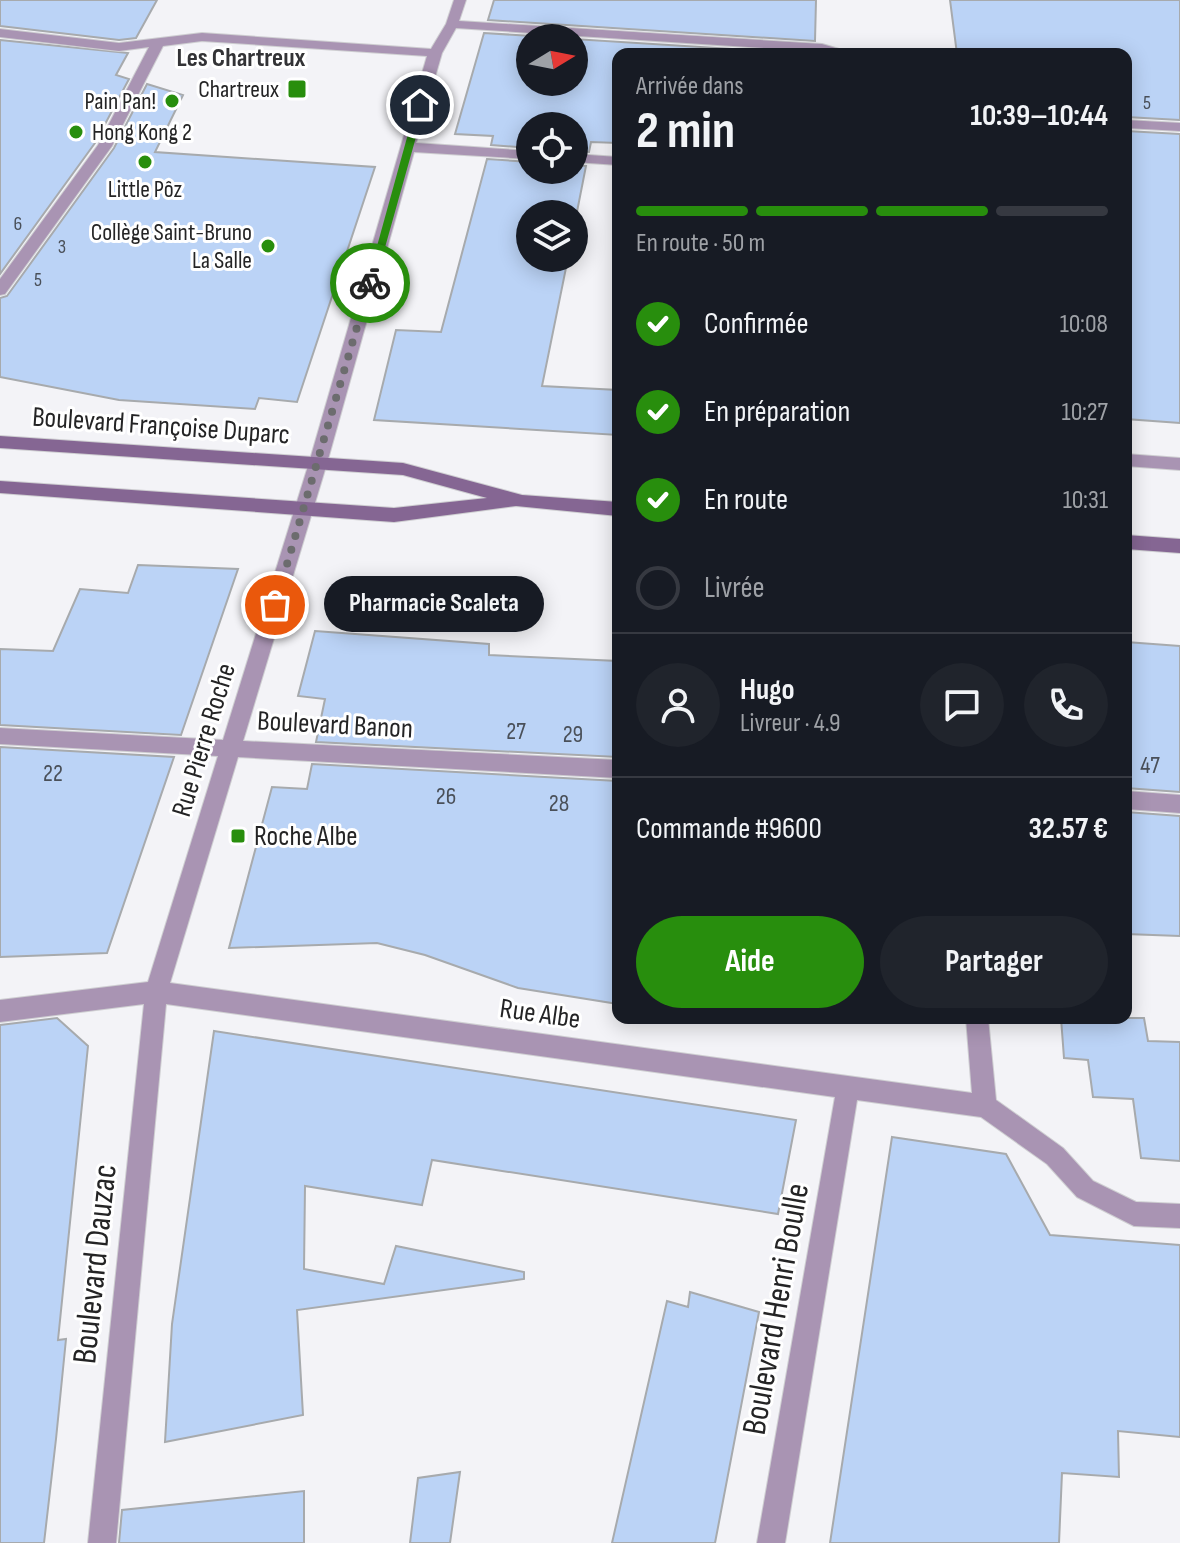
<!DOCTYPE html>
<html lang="fr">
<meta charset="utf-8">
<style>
:root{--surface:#171b24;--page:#20242c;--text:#f1f3f6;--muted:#9ea1a6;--line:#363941;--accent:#288e0d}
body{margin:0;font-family:"Sofia Sans Condensed",sans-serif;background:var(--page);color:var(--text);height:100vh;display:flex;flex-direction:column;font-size:30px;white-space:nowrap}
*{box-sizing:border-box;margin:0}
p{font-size:26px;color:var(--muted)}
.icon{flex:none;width:44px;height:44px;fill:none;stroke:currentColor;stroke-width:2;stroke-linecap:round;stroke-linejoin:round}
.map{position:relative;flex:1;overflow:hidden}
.details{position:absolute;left:612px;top:48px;width:520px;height:976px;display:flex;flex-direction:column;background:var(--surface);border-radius:16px;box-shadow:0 4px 20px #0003}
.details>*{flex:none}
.needle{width:52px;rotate:80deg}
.fabs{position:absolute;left:516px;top:24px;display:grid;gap:16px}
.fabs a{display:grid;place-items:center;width:72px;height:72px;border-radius:50%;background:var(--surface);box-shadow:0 4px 20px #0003;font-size:40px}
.pin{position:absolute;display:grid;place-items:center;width:68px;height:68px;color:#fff;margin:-34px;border:4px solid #fff;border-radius:50%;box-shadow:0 2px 8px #0007}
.courier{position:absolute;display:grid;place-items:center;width:80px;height:80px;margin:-40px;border:6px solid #288e0d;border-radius:50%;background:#fff;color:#222;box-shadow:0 2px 10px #0007}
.bubble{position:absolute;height:56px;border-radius:28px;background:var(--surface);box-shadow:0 4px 20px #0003;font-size:26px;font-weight:700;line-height:56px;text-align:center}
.headline em{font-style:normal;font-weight:700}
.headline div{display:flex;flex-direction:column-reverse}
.headline{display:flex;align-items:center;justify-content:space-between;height:136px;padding:0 24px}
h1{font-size:52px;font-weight:700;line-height:60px}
.bar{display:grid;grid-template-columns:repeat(4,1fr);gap:12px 8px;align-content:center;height:96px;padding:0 24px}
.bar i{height:10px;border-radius:6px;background:var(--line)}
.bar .active{background:var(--accent)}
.bar p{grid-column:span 4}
.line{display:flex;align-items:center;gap:20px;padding:0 24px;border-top:2px solid var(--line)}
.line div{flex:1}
.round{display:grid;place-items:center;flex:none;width:84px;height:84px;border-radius:42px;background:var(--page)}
ol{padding:0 24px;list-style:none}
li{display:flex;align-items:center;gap:24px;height:88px}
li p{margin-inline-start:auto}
li .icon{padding:8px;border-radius:50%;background:var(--accent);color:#fff;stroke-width:4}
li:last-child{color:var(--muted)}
li i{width:44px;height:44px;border:4px solid var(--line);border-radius:50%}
.cta{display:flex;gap:16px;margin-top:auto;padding:16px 24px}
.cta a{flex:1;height:92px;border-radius:48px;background:var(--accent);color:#fff;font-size:32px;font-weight:700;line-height:92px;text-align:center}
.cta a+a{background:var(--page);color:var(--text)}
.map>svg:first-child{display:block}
</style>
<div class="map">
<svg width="1180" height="1543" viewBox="0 0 1180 1543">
<rect width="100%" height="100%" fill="#f3f3f7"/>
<path fill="#bbd3f6" stroke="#a7aaad" stroke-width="2" d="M0 0H157L136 38 119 40 0 26Z
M494 0H816L815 41 488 20Z
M950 0H1180V120L1126 117V54H957Z
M484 33 564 38H530V82H574V39L810 54H618V143L591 142 589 152 574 151V126H530V148L491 145 493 136 455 134Z
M0 40 128 53 116 75 129 79 95 143 0 274Z
M147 84 183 95 155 152 375 167 297 402 259 398 255 409 119 400 0 377V298L7 296 114 148Z
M1126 131 1180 134V423L1126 419Z
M487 159 530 162V170H574V165L586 166 574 227V214H530V258H568L542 386 618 390V435L374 420 396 330 441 332Z
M138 565 238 569 181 735 0 725V649L53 651 80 589 128 593Z
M315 631 489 644V655L618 661V757L316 742 325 699 298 696Z
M1126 642 1180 646V792L1126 788Z
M0 747 174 757 107 953 0 957Z
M312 764 618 781V1004L518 988 425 955 377 943 229 948 272 787 307 789Z
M1126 812 1180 816V936L1126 934Z
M57 1018 88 1046 58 1340 66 1339 56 1439 44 1543H0V1025Z
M1061 1018H1144L1148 1041 1180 1042V1161L1141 1158 1133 1099 1093 1097 1088 1060 1064 1058Z
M214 1031 796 1120 778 1214 432 1160 422 1205 305 1186 304 1269 384 1284 396 1246 524 1272V1279L297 1310 303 1415 165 1442 172 1324Z
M892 1137 1006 1154 1050 1235 1180 1245V1437L1118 1431 1119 1477 1062 1473 1059 1543H830Z
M690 1292 759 1312 715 1543H612L667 1301 688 1307Z
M460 1472 450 1543H410L418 1478Z
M304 1491V1543H119L122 1510Z"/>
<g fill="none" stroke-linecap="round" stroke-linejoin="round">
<g stroke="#ceced1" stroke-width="2">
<path id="lane" d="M1126 454 1180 458V470L1126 466Z"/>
</g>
<g stroke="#ceced1" stroke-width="2">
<path id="street" d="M454 0H466L459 21 822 44 856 54 456 28 442 53 416 143 530 151V159L414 152 327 463 243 741 618 760V778L238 757 170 983 972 1093 966 1018H988L996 1100 1063 1148 1093 1181 1136 1202 1180 1204V1228L1134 1226 1077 1197 1047 1164 981 1117 857 1100 785 1543H757L835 1097 166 1004 116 1543H88L144 1004 0 1022V1000L148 982 218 756 0 744V728L223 740 309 463 427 56 202 41 163 46 112 146 5 294 0 295V279L98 145 149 47 119 51 0 37V29L119 43 202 33 431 49 446 24Z
M1126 120 1180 123V131L1126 128Z
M574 154 618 157V165L574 162Z
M1126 791 1180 795V813L1126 809Z"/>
</g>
<g stroke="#ceced1" stroke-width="2">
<path id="secondary" d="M0 436 403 463 522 495 618 502V516L516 506 394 522 0 493V481L394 508 487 498 403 475 0 448Z
M1126 535 1180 539V553L1126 549Z"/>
</g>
<use href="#lane" fill="#a994b3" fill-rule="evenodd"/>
<use href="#street" fill="#a994b3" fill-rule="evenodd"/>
<use href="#secondary" fill="#856693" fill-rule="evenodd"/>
</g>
<path fill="#288e0d" d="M420 103 425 105 375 283 366 286 416 105Z"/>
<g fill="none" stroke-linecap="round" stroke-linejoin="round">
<path stroke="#6c6c6e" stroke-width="8" stroke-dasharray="0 14.4" d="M275 605 370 283"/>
</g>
<g fill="#288e0d" stroke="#fff" stroke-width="3">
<rect x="287" y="79" width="20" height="20" rx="4"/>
<circle cx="172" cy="101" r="8"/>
<circle cx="76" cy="132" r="8"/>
<circle cx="145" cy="162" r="8"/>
<circle cx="268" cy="246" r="8"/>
<rect x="230" y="828" width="16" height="16" rx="4"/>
</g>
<g text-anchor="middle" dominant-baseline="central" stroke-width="6" stroke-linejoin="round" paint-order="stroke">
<g font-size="20" fill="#4a5059">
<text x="1147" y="103">5</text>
<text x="18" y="224">6</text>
<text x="62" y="247">3</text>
<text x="38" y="280">5</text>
</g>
<g font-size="24" fill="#242425" stroke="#fff" text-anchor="end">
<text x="279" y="89">Chartreux</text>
<text x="156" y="101">Pain Pan!</text>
<text x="92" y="132" text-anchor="start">Hong Kong 2</text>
<text x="145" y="189" text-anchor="middle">Little Pôz</text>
<text x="252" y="232">Collège Saint-Bruno<tspan x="252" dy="28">La Salle</tspan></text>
</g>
<g font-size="24" fill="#4a5059">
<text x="516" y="731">27</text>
<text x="573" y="734">29</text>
<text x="1150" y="765">47</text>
<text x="53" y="773">22</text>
<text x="446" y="796">26</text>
<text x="559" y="803">28</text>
</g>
<g font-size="26" font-weight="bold" fill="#333336" stroke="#fff">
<text x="241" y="58">Les Chartreux</text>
</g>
<g font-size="28" fill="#242425" stroke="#fff">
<text transform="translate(161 426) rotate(4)">Boulevard Françoise Duparc</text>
<text transform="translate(335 725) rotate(3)">Boulevard Banon</text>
<text transform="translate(204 740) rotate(-73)">Rue Pierre Roche</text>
<text transform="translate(540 1014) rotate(8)">Rue Albe</text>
</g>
<g font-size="28" fill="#242425" stroke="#fff" text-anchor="start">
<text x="254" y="836">Roche Albe</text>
</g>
<g font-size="34" fill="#242425" stroke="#fff">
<text transform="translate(95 1264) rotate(-84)">Boulevard Dauzac</text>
<text transform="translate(776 1309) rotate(-80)">Boulevard Henri Boulle</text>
</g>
</g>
</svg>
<div class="fabs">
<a><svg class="needle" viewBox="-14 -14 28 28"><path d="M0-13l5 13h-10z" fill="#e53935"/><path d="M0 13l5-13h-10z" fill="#9ea1a6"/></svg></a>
<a><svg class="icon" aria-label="locate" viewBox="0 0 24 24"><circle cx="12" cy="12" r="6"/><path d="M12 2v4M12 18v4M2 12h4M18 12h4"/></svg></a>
<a><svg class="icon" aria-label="layers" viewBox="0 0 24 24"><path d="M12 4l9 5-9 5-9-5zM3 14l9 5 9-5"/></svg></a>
</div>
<div class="pin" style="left:275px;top:605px;background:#ea580c"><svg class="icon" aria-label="bag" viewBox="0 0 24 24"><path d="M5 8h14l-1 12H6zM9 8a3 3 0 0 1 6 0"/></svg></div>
<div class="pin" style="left:420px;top:105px;background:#1f2937"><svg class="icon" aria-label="home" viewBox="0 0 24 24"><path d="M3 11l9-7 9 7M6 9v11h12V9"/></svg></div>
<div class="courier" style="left:370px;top:283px"><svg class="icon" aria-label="bike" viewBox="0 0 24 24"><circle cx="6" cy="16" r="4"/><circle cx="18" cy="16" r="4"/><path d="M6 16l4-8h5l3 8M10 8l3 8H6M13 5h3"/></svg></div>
<div class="bubble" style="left:324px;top:576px;width:220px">Pharmacie Scaleta</div>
<section class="details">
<div class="headline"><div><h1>2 min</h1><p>Arrivée dans</p></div><em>10:39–10:44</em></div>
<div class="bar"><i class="active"></i><i class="active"></i><i class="active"></i><i></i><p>En route · 50 m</p></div>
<ol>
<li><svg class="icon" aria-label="check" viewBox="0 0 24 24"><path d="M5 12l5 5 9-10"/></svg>Confirmée<p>10:08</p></li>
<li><svg class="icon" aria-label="check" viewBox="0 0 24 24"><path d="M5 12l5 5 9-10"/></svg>En préparation<p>10:27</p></li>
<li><svg class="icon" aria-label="check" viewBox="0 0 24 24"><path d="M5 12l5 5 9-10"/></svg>En route<p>10:31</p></li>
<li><i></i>Livrée</li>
</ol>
<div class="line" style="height:144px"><a class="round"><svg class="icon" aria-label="person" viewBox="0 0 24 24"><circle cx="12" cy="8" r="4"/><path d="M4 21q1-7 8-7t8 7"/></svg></a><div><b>Hugo</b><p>Livreur · 4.9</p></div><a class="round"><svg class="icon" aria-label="chat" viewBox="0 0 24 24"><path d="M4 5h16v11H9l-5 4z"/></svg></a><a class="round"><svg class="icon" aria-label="phone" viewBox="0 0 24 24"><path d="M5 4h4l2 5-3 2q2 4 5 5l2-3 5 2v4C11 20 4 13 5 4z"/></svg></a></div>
<div class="line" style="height:104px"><div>Commande #9600</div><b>32.57 €</b></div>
<div class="cta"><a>Aide</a><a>Partager</a></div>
</section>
</div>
